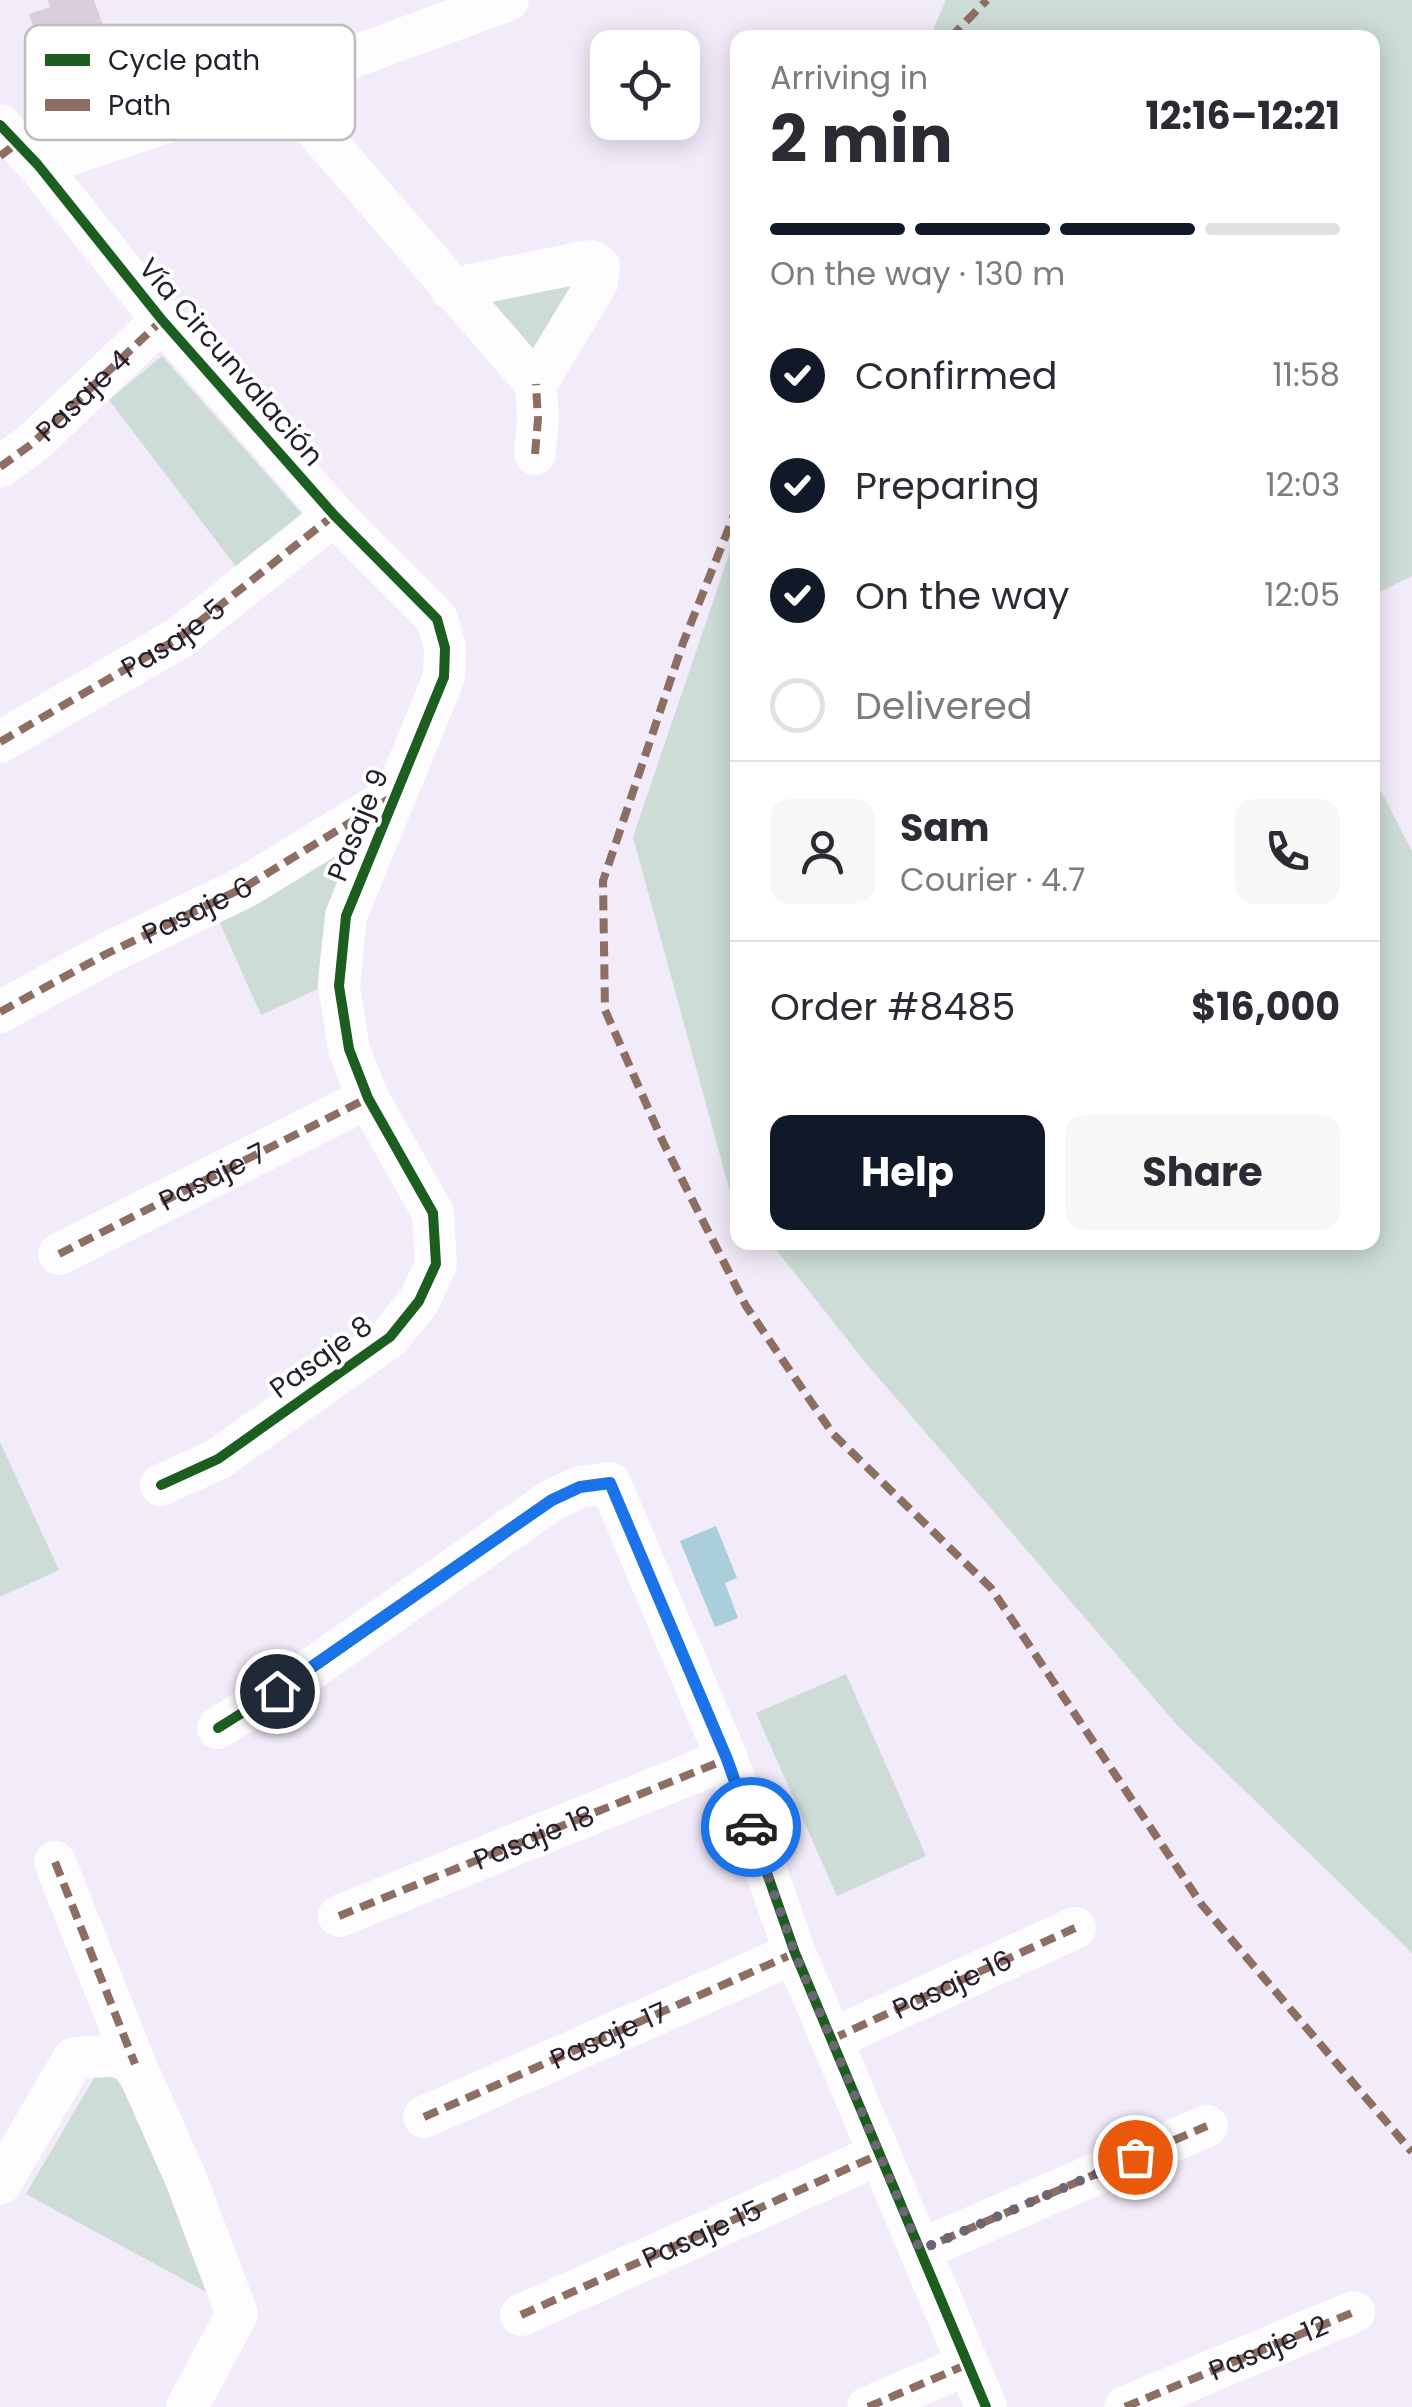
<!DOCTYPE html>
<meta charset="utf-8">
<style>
:root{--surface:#fff;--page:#f7f7f7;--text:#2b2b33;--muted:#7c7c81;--line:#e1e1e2;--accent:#111827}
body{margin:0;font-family:Poppins,sans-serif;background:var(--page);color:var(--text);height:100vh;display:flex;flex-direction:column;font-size:38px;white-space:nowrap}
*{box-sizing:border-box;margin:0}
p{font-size:32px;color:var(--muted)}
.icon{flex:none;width:55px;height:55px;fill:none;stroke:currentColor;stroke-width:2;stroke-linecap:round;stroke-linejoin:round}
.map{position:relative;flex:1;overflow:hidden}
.side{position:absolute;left:730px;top:30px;width:650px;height:1220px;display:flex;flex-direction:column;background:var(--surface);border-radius:20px;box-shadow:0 5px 25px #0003}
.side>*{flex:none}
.tools{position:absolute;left:590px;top:30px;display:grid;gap:20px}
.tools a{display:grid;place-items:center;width:110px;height:110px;border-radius:20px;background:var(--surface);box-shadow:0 5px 25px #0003;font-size:50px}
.pin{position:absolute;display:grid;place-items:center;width:85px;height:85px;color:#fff;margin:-42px;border:5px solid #fff;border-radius:50%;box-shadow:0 2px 10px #0007}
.courier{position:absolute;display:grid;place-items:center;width:100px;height:100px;margin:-50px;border:8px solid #1a73e8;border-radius:50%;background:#fff;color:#222;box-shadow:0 2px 12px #0007}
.head em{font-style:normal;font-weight:700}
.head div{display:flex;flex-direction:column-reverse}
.head{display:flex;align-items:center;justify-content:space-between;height:170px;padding:0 40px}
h1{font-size:65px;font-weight:700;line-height:75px}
.bar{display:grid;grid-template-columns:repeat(4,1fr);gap:15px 10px;align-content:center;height:120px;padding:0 40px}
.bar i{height:12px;border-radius:8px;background:var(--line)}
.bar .on{background:var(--accent)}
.bar p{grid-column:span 4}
.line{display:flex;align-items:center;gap:25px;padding:0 40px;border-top:2px solid var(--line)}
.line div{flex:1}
.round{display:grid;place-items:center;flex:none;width:105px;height:105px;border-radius:20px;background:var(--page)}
ol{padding:0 40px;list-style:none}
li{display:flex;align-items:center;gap:30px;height:110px}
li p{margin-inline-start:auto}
li .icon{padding:10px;border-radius:50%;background:var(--accent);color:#fff;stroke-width:4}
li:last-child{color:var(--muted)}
li i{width:55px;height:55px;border:5px solid var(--line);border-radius:50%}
.cta{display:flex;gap:20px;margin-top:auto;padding:20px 40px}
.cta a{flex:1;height:115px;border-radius:20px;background:var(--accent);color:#fff;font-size:40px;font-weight:700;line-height:115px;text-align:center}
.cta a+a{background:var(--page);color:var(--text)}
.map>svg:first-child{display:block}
</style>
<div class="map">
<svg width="1412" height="2407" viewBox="0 0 1412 2407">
<rect width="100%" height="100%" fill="#f2ebf9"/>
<path fill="#cddcd7" d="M946 0H1412V576L1373 595 1372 38 930 37Z
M573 286 537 356 490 300Z
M162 356 303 515 240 572 109 400Z
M737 531V1201L730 1192 633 837Z
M1373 776 1412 851V1953L1177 1725 865 1362 771 1243 1372 1242Z
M360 836C329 887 321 929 318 989L261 1015 219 921Z
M0 1442 59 1570 0 1597Z
M846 1674 926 1856 837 1896 756 1713Z
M115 2077 134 2106 212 2295 26 2194 94 2078Z"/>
<path fill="#abcedb" d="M716 1526 737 1578 725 1583 738 1618 715 1627 680 1541Z"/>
<path fill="#d8cfda" d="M48 0H94L124 84 81 98 69 64 49 71 29 14 50 7Z"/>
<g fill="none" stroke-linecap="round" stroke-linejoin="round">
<g stroke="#fdfcfe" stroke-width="42">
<path d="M277 85 536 384"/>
<path d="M0 125 38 165 162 320 334 515 437 619 445 648 444 677 346 916 339 986 349 1049 368 1098 433 1213 436 1264 419 1301 390 1337 218 1459 161 1485"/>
<path d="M38 165 277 85 508 0"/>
<path d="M451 289 583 262 592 261 599 266 597 283 536 384 538 419 535 454"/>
<path d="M0 467 33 443 162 320"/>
<path d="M0 742 179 638 334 515"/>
<path d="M0 1012 106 954 245 887 392 797"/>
<path d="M59 1254 368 1098"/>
<path d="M218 1728 307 1672 552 1500 580 1487 610 1483 727 1759 795 1953 986 2407"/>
<path d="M55 1862 135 2064"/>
<path d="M339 1916 727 1759"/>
<path d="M832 2039 1075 1928"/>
<path id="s1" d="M424 2117 795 1953"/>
<path d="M0 2184 74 2058 115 2055 135 2064 186 2179 237 2314 187 2407"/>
<path d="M920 2250 1207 2126"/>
<path id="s2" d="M521 2315 880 2154"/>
<path d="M868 2407 968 2364"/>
<path d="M1125 2407 1354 2312"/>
</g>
<g stroke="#8d6e63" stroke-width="8" stroke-dasharray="15 8" stroke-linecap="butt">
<path d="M950 38 987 0"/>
<path d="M0 156 16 144"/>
<path d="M535 454 538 419 536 384"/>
<path id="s3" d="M0 467 33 443 162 320"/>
<path d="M738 505 683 643 603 881 605 1010 663 1142 746 1306 833 1434 991 1588 1202 1905 1412 2152"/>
<path id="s4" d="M0 742 179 638 334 515"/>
<path id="s5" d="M0 1012 106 954 245 887 392 797"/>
<path id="s6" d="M59 1254 368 1098"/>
<path d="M55 1862 135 2064"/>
<path id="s7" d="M339 1916 727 1759"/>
<path id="s8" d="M832 2039 1075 1928"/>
<path d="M424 2117 795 1953"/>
<path d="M920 2250 1207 2126"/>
<path d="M521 2315 880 2154"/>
<path d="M868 2407 968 2364"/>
<path id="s9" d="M1125 2407 1354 2312"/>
</g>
<g stroke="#fff" stroke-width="16">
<path id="cycleway" d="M0 125 38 165 162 320 334 515 437 619 445 648 444 677 346 916 339 986 349 1049 368 1098 433 1213 436 1264 419 1301 390 1337 218 1459 161 1485
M218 1728 307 1672 552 1500 580 1487 610 1483 727 1759 795 1953 986 2407"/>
</g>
<use href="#cycleway" stroke="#1b5e20" stroke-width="10"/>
</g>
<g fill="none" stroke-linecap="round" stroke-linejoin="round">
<path stroke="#6c6673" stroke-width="10" stroke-dasharray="0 18" d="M751 1827 795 1954 920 2250 1135 2157"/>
<path stroke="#1a73e8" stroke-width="12" d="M277 1691 552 1500 580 1487 610 1483 727 1759 751 1827"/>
</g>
<g text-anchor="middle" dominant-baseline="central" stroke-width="8" stroke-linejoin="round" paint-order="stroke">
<g font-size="28" fill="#241f2b" stroke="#fff">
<text transform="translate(231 362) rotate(49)">Vía Circunvalación</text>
<text stroke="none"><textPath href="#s3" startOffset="110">Pasaje 4</textPath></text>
<text stroke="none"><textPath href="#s4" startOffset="202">Pasaje 5</textPath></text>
<text transform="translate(358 825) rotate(-68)">Pasaje 9</text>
<text stroke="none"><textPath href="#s5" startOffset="222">Pasaje 6</textPath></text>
<text stroke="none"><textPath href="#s6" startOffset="172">Pasaje 7</textPath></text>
<text transform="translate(321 1357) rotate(-36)">Pasaje 8</text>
<text stroke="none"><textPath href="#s7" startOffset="210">Pasaje 18</textPath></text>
<text stroke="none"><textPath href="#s8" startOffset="132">Pasaje 16</textPath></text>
<text stroke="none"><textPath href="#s1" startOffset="202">Pasaje 17</textPath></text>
<text stroke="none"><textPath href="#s2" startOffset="198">Pasaje 15</textPath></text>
<text stroke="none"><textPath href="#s9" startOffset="155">Pasaje 12</textPath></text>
</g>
</g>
<rect x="25" y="25" width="330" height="115" rx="15" fill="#fff" stroke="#bdbcbf" stroke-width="2.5"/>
<rect x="45" y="54" width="45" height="12" fill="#1b5e20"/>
<rect x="45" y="99" width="45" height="12" fill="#8d6e63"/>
<g font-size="28" fill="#241f2b">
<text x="108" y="70">Cycle path</text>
<text x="108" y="115">Path</text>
</g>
</svg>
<div class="tools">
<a><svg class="icon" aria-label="locate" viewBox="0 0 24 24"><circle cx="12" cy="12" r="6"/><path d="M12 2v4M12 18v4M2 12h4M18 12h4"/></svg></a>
</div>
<div class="pin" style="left:1135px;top:2157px;background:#ea580c"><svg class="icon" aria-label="bag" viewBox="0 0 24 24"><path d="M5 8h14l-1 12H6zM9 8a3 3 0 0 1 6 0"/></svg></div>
<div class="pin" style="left:277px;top:1691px;background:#1f2937"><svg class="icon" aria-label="home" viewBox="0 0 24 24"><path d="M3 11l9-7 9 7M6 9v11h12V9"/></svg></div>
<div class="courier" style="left:751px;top:1827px"><svg class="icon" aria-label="car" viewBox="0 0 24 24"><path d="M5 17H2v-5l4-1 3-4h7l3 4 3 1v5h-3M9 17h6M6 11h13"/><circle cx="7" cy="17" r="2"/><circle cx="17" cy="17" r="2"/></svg></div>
<section class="side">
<div class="head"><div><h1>2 min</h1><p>Arriving in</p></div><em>12:16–12:21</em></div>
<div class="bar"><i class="on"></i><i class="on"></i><i class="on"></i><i></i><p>On the way · 130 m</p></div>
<ol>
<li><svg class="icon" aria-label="check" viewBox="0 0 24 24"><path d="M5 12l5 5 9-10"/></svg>Confirmed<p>11:58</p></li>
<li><svg class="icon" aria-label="check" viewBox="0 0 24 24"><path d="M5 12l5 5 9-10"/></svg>Preparing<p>12:03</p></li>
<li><svg class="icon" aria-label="check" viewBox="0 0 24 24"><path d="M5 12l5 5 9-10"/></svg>On the way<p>12:05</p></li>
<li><i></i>Delivered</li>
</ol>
<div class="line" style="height:180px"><a class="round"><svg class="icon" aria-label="person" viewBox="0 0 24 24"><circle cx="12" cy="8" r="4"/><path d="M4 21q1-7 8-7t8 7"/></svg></a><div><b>Sam</b><p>Courier · 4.7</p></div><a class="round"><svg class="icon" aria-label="phone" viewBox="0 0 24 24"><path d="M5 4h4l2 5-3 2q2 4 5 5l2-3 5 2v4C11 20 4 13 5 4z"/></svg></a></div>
<div class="line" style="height:130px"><div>Order #8485</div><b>$16,000</b></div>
<div class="cta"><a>Help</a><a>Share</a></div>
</section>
</div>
